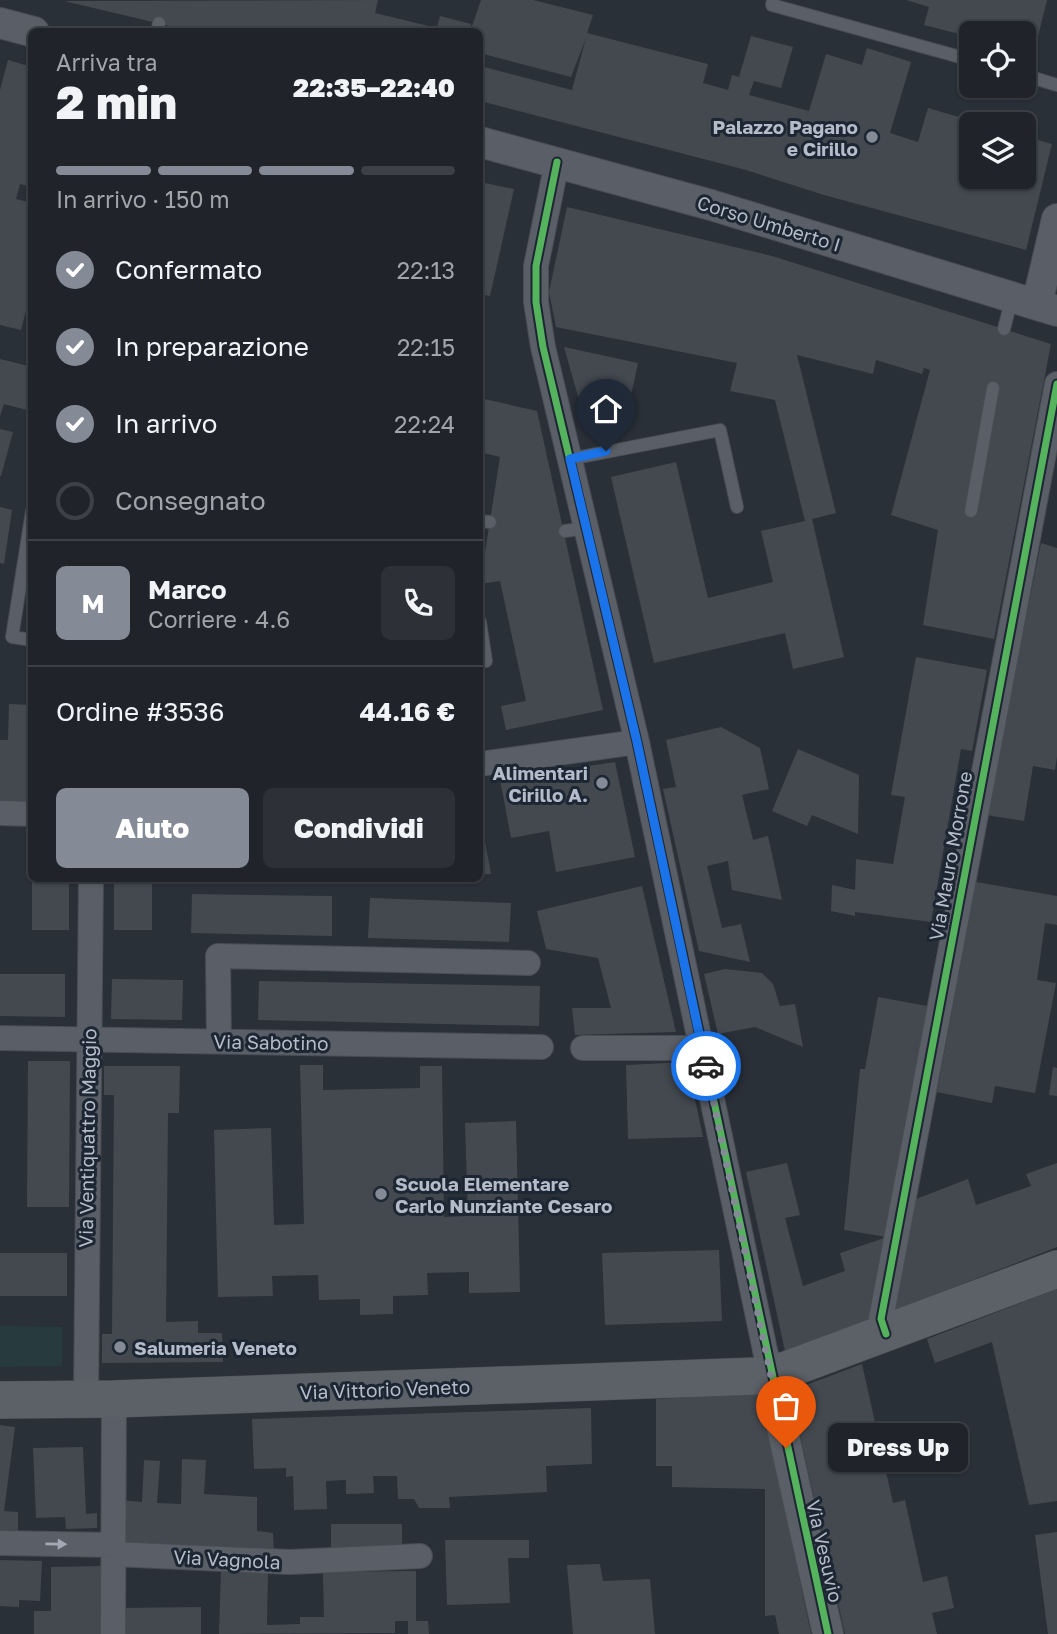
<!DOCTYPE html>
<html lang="it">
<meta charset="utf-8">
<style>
:root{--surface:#20242a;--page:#2d3036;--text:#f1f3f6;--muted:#a2a4a8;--line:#3d4147;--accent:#848b96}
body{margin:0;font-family:"Golos Text",sans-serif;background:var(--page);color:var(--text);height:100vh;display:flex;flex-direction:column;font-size:26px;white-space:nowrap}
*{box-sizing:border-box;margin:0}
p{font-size:23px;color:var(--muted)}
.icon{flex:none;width:38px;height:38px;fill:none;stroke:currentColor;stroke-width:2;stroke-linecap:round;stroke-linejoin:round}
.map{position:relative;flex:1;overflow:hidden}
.panel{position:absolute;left:28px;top:28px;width:455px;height:854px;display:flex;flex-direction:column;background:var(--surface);border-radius:10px;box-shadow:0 2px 5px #0004,0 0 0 2px var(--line)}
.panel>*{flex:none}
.tools{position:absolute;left:959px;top:21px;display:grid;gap:14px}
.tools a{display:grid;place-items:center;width:77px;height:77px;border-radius:10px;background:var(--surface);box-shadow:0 2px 5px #0004,0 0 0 2px var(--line);font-size:35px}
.pin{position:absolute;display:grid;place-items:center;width:60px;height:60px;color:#fff;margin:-72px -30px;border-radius:50% 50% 50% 0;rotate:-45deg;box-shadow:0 0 7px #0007}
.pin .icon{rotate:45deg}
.courier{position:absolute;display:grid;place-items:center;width:70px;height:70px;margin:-35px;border:5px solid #1a73e8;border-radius:50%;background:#fff;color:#222;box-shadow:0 2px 9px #0007}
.bubble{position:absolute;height:49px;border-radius:10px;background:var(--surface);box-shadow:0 2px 5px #0004,0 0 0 2px var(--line);font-size:23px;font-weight:800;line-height:49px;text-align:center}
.overview em{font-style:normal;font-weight:800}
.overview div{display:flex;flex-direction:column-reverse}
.overview{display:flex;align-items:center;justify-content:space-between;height:119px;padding:0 28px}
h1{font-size:46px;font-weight:800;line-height:52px}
.bar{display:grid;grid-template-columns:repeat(4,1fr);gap:10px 7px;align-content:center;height:84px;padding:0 28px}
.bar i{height:9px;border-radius:5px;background:var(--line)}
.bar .current{background:var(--accent)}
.bar p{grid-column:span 4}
.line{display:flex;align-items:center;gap:18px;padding:0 28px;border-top:2px solid var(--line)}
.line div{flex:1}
.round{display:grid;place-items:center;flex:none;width:74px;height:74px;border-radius:10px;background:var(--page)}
ol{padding:0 28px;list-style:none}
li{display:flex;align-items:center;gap:21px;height:77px}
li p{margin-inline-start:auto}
li .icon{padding:7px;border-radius:50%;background:var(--accent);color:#fff;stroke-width:4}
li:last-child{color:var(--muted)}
li i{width:38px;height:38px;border:4px solid var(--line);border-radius:50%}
.button{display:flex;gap:14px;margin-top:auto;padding:14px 28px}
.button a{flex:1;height:80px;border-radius:10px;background:var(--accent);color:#fff;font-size:28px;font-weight:800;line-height:80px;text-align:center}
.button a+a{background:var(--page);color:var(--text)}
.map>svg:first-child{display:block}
</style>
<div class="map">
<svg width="1057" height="1634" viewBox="0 0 1057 1634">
<rect width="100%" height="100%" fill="#2a3038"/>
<path fill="#273a3e" d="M0 1326 62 1327V1366L0 1367Z"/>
<path fill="#444950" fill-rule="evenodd" d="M378 0 375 13 437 28 440 16 471 24 469 32H195L64 1Z
M481 0H533L593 15 587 33 708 64 703 83 728 90 732 75 739 77 751 36 793 47 781 88 754 81 749 95 809 111 826 54 862 65 867 48 911 62 890 133 918 142 928 108 983 124H971V177H1024V136L1052 144 1026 250 824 195 746 170 480 101V66L572 90 586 38 571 77 480 53V32H470Z
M906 0H1047L1034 52 1024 49V33H971V37L924 25 929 7Z
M8 60 32 67V187L20 184 16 199 32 203V288L21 330 0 325V90Z
M480 182 514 189 490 296 480 294Z
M567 207 772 256 1051 344 994 639 923 625 938 530 891 515 930 370 924 368 922 374 876 360 873 374 797 355 836 513 812 519 844 657 793 669 785 633 654 663 611 477 676 462 708 598 773 582 761 531 805 521 775 400 730 391 737 363 556 327 549 292ZM987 387 997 389 976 516 965 513Z
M564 347 638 363 624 428 585 421Z
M0 359 32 367 27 410 4 404 0 416Z
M480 398 537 411 603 710 506 730 501 706 526 701 500 581 480 584 500 457 480 452Z
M0 429 13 432 1 476H0Z
M0 507 12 510 4 564 0 563Z
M1041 543 1057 548V757L1055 770 1033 766 1024 821 986 815Z
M916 657 987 670 972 751 961 749 931 922 855 912V916L831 911 832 885 855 890 856 859 893 864 905 797 891 795Z
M9 704 32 705V805L0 804V740H8Z
M721 727 760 748 769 789 742 795 753 840 768 836 782 900 732 890 728 861 707 866 722 928 741 924 750 962 699 951 663 789 676 787 666 740Z
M798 749 859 775 858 834 812 815 807 826 772 811Z
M615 762 635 857 556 872 549 831 511 838 500 779Z
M480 820H481L491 874H480Z
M32 878H69V930H32Z
M114 878H152V930H114Z
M976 882 1057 896V925L1045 923 1037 980 1056 983 1035 1093 995 1086 992 1103 937 1092Z
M642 886 676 1032 575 1035 572 1008H611L598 958 546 949 537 911Z
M192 894 332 896V936L191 933Z
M370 898 511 903 509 942 368 938Z
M725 969 762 973 773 984 780 1006 795 1004 803 1047 755 1027 718 1034 704 974Z
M0 974H65V1017L0 1016Z
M112 979 183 980 182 1020 111 1019Z
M259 981 540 986 539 1026 258 1020Z
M878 997 927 1006 887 1237 844 1230 860 1069H865Z
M28 1061H70L69 1207H27Z
M687 1062 703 1137 628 1139 626 1065Z
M300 1065H323V1090L420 1088V1066H442L444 1217 468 1216 465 1123 516 1121 520 1292 469 1293V1272L427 1273 428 1295 393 1296V1314L360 1315V1299L319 1300 318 1275 272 1276 273 1296 218 1297 214 1130 271 1128 274 1225 304 1224Z
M104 1066H180L179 1113H168L166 1322 198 1321V1333H222L223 1362 102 1363V1334H112L114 1095H104Z
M1053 1067 1057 1068V1096L1049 1095Z
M787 1163 800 1215 785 1218 803 1286 845 1271 840 1253 887 1237 871 1321 785 1351 746 1172Z
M1057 1163V1247L893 1311 916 1199 968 1179 976 1205 1031 1186 1026 1174Z
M719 1250 722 1321 605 1325 602 1253Z
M0 1253H67V1296H0Z
M1057 1289V1501L1029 1505 992 1342 935 1363 927 1339Z
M862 1364 893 1503 905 1500 923 1582 947 1576 954 1608 932 1613 937 1634H845L790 1391Z
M759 1393 794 1553 811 1634H779L775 1615 765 1616V1489L672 1487V1466H656V1399Z
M591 1408 592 1464 546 1466 547 1492 449 1497 450 1508H419L414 1499H398L397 1476H373L374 1493 346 1494V1480L326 1481 327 1509 294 1510 293 1476 286 1477V1468L254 1469 252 1419Z
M0 1425 15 1427 4 1511 18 1512V1536H0Z
M83 1447 86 1514 97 1513V1528L66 1529 65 1517 36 1518 33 1448Z
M182 1459 206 1460 204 1494 257 1497V1531L273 1533 274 1555 119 1547 120 1500 142 1502 144 1460 160 1461 157 1503 181 1504Z
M331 1524H402V1550L331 1551Z
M1057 1532V1634H1048L1035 1535Z
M445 1540H529V1558H508L510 1603 447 1605Z
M0 1560 42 1561 40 1601 19 1600V1607L0 1606Z
M600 1564 603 1581 650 1579 655 1634H573L567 1565Z
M103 1566V1634H34V1611H51V1567Z
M221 1568 268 1572 267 1625 300 1624V1617H324L323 1572 416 1571V1621H428L429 1634H408V1621H395V1633L219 1634Z
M201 1607V1634H120L119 1608Z"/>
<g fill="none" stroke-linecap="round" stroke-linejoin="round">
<g stroke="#484c53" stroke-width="14">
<path id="service" d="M773 0 772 5 971 60
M157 32 159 23
M1024 75 1057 85
M1004 329 1012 297
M570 459 720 430 737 507
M32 511 12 637 32 640
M971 511 993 388
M480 521 490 522
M565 531 586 528
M480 622 486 661"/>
</g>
<g stroke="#484c53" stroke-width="26">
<path id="minor" d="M557 162 536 266V302L543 347 637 742 770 1374
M480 764 637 742
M0 813 32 814
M0 1038 541 1047
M219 1041 218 956 528 963
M583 1048H702
M886 1334 881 1319 1057 384
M86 1398 91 878
M0 1543 113 1545
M113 1554 290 1562 420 1556
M113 1634 114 1399"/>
</g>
<g stroke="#484c53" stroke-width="32">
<path id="tertiary" d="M0 23 34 32
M480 142 711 205 1057 311
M1037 304 1057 219
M770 1374 828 1634"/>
</g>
<g stroke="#484c55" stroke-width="38">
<path id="primary" d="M0 1400 114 1399 757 1376 786 1370 1057 1269"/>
</g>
<use href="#service" stroke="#5a5e66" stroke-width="12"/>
<use href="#minor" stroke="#5a5e66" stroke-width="24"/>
<use href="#tertiary" stroke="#5a5e66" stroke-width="30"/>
<use href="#primary" stroke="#5c6168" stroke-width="37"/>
<g stroke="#1d2633" stroke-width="11">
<path id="cycleway" d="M557 162 536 266V302L543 347 637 742 828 1634
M886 1334 881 1319 1057 384"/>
</g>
<use href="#cycleway" stroke="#56b35d" stroke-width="7"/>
</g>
<defs><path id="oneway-solid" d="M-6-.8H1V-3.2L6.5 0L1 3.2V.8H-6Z" transform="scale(1.75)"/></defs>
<use fill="#a2a9b5" href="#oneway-solid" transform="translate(56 1544) rotate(1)"/>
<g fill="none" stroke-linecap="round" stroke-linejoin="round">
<path stroke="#848b96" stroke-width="7" stroke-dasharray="0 12.6" d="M706 1066 786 1448"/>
<path stroke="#1a73e8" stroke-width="9" d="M606 451 570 459 637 742 706 1066"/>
</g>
<g fill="#848b96" stroke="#1d2633" stroke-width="2.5">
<circle cx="872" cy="137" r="7"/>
<circle cx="602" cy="783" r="7"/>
<circle cx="381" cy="1194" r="7"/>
<circle cx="120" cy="1347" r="7"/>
</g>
<g text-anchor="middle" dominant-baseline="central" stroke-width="6" stroke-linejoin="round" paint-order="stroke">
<g font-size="19" font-weight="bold" fill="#b4bcc9" stroke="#1d2633" text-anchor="end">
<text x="858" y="126">Palazzo Pagano<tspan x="858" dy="22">e Cirillo</tspan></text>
<text x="588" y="772">Alimentari<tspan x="588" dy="22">Cirillo A.</tspan></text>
<text x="395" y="1183" text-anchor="start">Scuola Elementare<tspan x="395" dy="22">Carlo Nunziante Cesaro</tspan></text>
<text x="134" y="1347" text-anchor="start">Salumeria Veneto</text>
</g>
<g font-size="19" fill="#b4bcc9" stroke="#1d2633">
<text transform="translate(769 223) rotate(17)">Corso Umberto I</text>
<text transform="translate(950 856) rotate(-80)">Via Mauro Morrone</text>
<text transform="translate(271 1042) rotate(1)">Via Sabotino</text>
<text transform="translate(87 1138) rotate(-89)">Via Ventiquattro Maggio</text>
<text transform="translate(385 1389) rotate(-2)">Via Vittorio Veneto</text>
<text transform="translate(825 1551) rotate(77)">Via Vesuvio</text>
<text transform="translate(227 1559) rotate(3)">Via Vagnola</text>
</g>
</g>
</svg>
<div class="tools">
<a><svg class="icon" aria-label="locate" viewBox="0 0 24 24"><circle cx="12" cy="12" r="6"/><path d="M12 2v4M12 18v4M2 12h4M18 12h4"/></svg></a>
<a><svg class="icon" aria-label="layers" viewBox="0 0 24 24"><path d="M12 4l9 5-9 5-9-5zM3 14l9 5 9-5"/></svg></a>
</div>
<div class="pin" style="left:786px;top:1448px;background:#ea580c"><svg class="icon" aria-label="bag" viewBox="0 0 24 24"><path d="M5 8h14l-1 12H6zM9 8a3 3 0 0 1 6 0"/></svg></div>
<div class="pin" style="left:606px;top:451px;background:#1f2937"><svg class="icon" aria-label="home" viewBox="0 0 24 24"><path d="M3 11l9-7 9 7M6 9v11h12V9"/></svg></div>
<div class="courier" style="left:706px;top:1066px"><svg class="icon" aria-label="car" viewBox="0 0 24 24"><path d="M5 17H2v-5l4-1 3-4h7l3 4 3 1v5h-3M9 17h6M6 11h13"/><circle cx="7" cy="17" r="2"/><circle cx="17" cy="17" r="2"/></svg></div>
<div class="bubble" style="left:828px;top:1423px;width:140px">Dress Up</div>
<section class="panel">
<div class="overview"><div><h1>2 min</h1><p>Arriva tra</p></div><em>22:35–22:40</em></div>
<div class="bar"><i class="current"></i><i class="current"></i><i class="current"></i><i></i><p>In arrivo · 150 m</p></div>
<ol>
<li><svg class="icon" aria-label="check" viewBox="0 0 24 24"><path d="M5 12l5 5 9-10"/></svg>Confermato<p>22:13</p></li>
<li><svg class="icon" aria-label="check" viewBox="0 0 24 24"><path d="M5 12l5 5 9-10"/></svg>In preparazione<p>22:15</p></li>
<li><svg class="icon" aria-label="check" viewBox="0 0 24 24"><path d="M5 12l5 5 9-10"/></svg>In arrivo<p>22:24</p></li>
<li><i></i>Consegnato</li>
</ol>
<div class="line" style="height:126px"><b class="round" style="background:var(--accent);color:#fff">M</b><div><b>Marco</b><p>Corriere · 4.6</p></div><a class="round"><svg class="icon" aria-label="phone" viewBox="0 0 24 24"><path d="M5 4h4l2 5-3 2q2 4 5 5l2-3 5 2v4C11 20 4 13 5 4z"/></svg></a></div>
<div class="line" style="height:91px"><div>Ordine #3536</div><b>44.16 €</b></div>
<div class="button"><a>Aiuto</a><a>Condividi</a></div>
</section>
</div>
